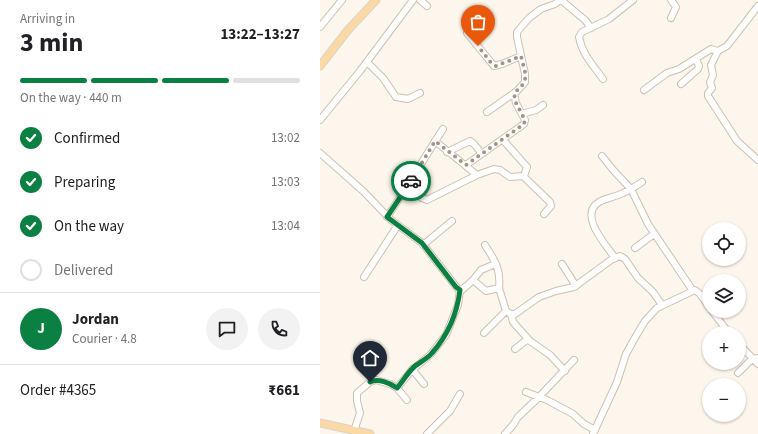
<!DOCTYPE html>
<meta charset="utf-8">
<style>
:root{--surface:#fff;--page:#f2f2f2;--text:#202124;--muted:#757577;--line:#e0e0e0;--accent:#0b8043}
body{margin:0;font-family:"Source Sans 3",sans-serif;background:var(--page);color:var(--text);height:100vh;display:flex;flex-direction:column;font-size:15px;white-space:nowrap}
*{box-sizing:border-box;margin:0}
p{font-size:13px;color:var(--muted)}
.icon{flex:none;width:22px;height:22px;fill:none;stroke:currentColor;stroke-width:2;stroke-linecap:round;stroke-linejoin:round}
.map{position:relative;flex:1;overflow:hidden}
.sheet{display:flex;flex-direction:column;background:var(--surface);width:320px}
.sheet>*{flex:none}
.tools{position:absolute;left:382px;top:222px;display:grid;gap:8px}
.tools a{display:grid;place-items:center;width:44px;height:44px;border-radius:50%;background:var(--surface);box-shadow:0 1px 3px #0004;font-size:20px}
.pin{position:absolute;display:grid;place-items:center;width:34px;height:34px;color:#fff;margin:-41px -17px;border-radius:50% 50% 50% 0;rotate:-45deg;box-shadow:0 0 4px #0007}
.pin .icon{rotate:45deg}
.courier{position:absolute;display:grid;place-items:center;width:40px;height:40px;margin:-20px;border:3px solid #0b8043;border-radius:50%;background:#fff;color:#222;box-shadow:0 1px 5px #0007}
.overview em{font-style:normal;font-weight:700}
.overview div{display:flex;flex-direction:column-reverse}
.overview{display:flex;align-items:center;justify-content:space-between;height:68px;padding:0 20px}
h1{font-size:26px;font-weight:700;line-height:30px}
.bar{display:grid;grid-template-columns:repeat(4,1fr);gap:6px 4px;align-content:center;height:48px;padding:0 20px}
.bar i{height:5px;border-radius:3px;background:var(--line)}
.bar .active{background:var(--accent)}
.bar p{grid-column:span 4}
.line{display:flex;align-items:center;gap:10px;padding:0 20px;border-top:1px solid var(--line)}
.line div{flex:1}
.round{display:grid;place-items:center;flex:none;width:42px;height:42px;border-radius:21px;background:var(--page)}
ol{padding:0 20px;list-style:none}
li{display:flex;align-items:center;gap:12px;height:44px}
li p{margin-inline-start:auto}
li .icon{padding:4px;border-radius:50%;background:var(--accent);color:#fff;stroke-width:4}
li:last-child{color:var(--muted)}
li i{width:22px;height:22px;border:2px solid var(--line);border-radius:50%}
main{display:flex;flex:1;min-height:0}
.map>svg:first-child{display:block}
</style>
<main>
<section class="sheet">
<div class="overview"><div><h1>3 min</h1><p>Arriving in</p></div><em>13:22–13:27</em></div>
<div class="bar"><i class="active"></i><i class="active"></i><i class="active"></i><i></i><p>On the way · 440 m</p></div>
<ol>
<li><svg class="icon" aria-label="check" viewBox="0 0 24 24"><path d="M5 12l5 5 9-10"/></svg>Confirmed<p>13:02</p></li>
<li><svg class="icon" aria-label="check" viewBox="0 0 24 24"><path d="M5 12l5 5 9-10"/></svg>Preparing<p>13:03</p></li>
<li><svg class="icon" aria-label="check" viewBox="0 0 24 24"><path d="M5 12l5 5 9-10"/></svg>On the way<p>13:04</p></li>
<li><i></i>Delivered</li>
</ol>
<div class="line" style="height:72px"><b class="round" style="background:var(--accent);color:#fff">J</b><div><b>Jordan</b><p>Courier · 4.8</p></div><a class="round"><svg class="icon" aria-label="chat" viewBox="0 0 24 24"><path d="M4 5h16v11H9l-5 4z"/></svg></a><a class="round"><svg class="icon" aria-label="phone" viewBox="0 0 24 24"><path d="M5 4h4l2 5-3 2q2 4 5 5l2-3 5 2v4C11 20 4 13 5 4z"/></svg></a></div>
<div class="line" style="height:52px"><div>Order #4365</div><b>₹661</b></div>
</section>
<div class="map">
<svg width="438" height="434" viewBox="0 0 438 434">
<rect width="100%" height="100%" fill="#fdf6ec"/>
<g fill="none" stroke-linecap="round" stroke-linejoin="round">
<g stroke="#d1beb0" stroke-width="8">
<path id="minor" d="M100 0 107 6
M241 0 265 20 271 28
M351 18 356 7 351 0
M0 27 22 0
M147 33 174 66 182 64 201 56
M398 51 391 65 393 75 390 82 392 88 388 93V96L417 141 438 160
M47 62 63 78 76 97 88 99 100 93
M283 79C273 65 262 54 259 37L262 32 289 19 313 0
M361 84 378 69 379 66 376 59
M324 90 347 73 359 69 391 49 398 51 407 46 438 6
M167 112 197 91 205 82V74L197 37V32L209 18 221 9 235 4 240 0
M202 114 216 110 223 105
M0 120 40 71 93 0
M183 140 207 167 204 176 205 178 230 202 231 206 224 214
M115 141 157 175
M127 152 150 141 154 144 162 154
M0 153 43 191 71 220 102 243 138 289 142 290 153 280 166 291 179 288 186 311 191 314H195L219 297 236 291 254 287 291 260 300 256 305 259 318 278 333 292 342 305
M282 156 294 171 311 189 328 224 373 291
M146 165 204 124 205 120 196 103 194 93
M88 185 102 198 107 200 157 175 174 169 180 170 190 177 204 176
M67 217C87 188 104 158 123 129
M103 245 132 221
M165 245C175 261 181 269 179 288
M315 248 334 234
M295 258C286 245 258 215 279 202 286 198 295 197 303 193 310 190 316 186 322 182
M242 264 256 286
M44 277 78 225
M153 280 161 270 175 264
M392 311 409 333
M191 314 193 322 210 341 230 355 245 371
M164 333 186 311
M419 344 438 364
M195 349 208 339
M92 369 104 384
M418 373 432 359 438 358
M77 388 91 371 111 354 126 335 138 305 140 290
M206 392 227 400 253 414 264 424 275 430
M34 431 40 413 37 401V393L50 382 56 380 70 384 77 388 87 400
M107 434 130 411 140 394
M185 434 193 425 198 417 219 397 254 360
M273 434 297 382 306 354 316 336 325 321 337 308 375 290 380 294 389 307"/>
</g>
<g stroke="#dad1cd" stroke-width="9">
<path id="major" d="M0 66 28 30 56 0
M0 423 50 434"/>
</g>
<use href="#minor" stroke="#fff" stroke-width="6"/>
<use href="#major" stroke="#fbd9a5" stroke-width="7"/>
</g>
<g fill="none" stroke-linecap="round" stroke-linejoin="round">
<path stroke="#a89285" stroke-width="4" stroke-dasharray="0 7.2" d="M91 181 115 141 146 165 204 124 205 120 196 103 194 93C211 80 205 74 201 56L176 66 172 64 158 46"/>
<path stroke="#0b8043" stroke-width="5" d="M50 382C58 378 70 383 77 388 83 381 88 372 95 366 100 362 107 359 112 353 128 335 137 314 140 290L136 287 102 243 67 217 91 181"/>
</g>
</svg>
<div class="tools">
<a><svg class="icon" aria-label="locate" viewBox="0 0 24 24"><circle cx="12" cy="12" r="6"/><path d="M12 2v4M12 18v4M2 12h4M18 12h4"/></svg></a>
<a><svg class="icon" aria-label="layers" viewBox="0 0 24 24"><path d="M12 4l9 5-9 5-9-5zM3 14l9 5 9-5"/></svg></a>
<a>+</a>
<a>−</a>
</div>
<div class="pin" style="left:158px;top:46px;background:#ea580c"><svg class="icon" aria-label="bag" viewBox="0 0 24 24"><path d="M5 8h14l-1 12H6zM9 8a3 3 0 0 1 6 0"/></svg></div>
<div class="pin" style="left:50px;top:382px;background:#1f2937"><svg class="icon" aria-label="home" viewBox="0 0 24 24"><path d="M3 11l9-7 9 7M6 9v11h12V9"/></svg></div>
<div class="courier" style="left:91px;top:181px"><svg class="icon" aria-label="car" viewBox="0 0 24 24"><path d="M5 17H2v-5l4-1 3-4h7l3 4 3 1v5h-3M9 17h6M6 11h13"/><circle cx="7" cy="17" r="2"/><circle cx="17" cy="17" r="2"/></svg></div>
</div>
</main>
